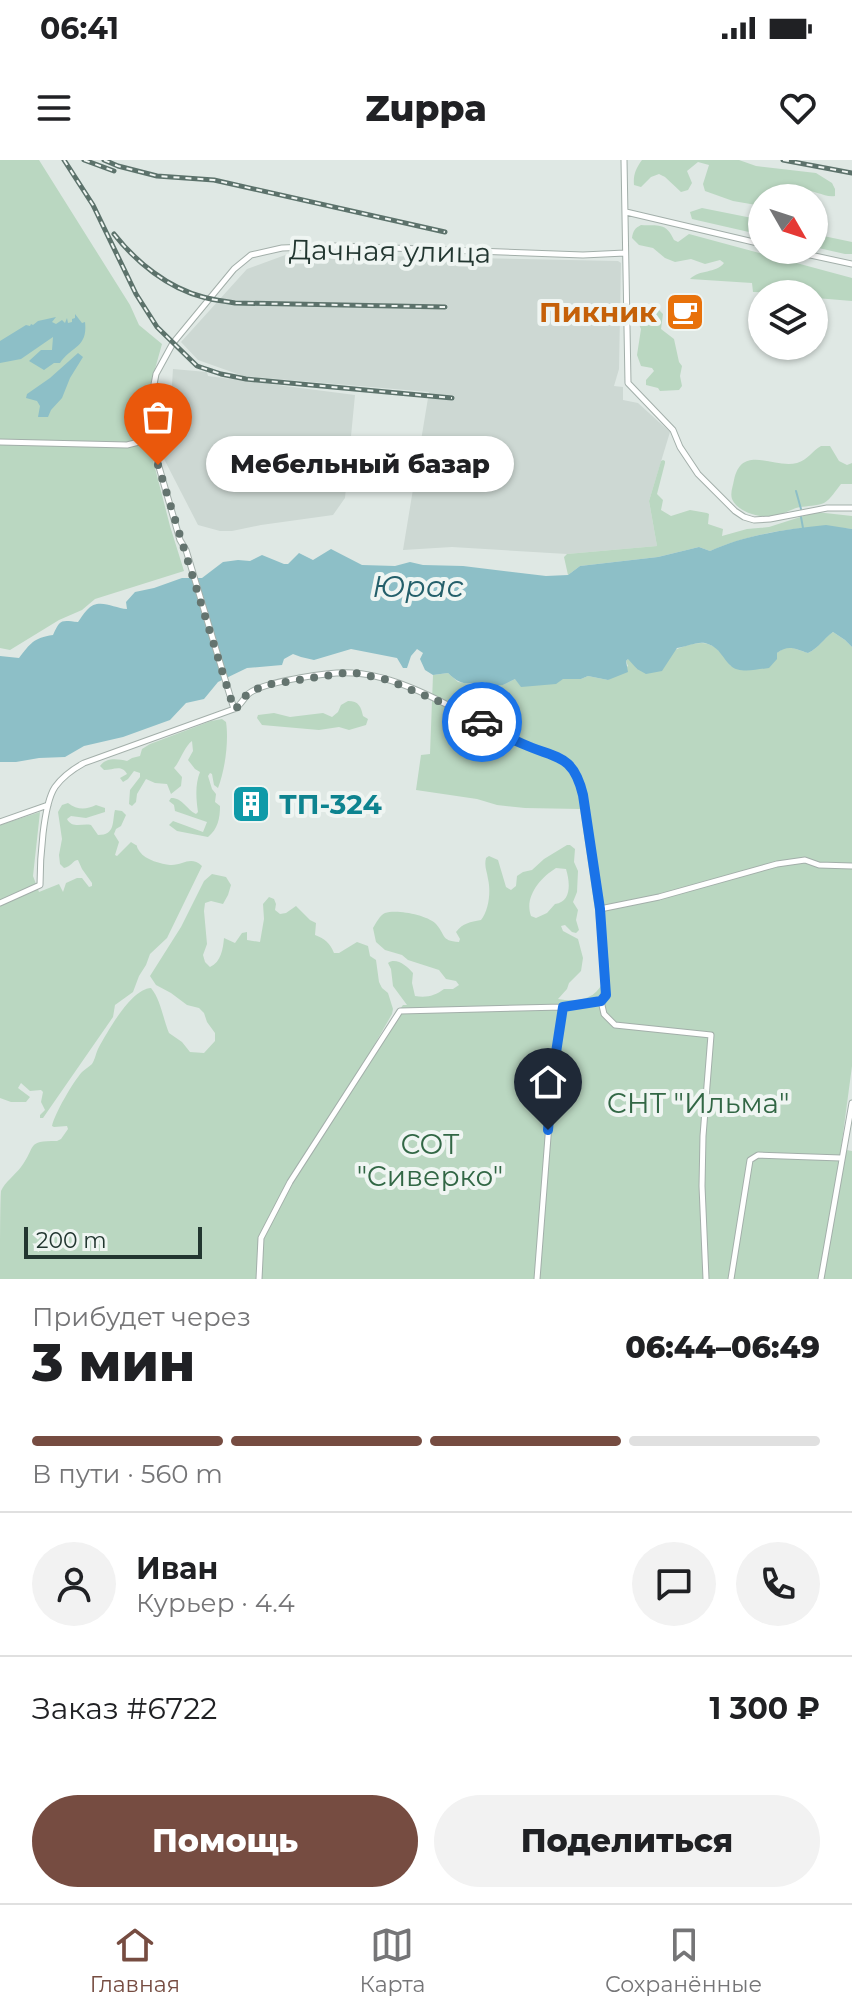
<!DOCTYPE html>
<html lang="ru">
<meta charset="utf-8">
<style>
:root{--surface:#fff;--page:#f2f2f2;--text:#202124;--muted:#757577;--line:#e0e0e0;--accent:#764c41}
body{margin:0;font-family:Montserrat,sans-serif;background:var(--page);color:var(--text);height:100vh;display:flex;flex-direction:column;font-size:30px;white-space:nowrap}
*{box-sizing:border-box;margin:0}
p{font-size:26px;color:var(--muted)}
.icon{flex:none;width:44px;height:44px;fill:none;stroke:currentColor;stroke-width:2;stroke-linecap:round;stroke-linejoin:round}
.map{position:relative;height:1119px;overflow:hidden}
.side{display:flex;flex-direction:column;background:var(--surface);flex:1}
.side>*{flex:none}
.needle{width:52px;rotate:129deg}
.controls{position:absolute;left:748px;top:24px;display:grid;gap:16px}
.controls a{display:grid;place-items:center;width:80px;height:80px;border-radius:50%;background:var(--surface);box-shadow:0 2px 6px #0004;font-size:40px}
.scale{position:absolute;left:24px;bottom:20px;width:178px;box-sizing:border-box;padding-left:8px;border:4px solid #223630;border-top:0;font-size:22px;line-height:28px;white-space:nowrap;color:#223630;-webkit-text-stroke:6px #eff5f2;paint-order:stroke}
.pin{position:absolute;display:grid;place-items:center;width:68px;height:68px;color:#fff;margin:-82px -34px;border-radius:50% 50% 50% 0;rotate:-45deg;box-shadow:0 0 8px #0007}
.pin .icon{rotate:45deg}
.courier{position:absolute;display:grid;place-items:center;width:80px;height:80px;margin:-40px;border:6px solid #1a73e8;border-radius:50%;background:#fff;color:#222;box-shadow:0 2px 10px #0007}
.bubble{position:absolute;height:56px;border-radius:28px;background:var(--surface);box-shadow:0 2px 6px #0004;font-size:26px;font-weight:800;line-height:56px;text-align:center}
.headline em{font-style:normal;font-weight:800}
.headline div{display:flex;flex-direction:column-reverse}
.headline{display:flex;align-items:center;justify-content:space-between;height:136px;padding:0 32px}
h1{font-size:52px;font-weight:800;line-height:60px}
.bar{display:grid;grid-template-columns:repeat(4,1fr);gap:12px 8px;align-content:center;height:96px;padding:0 32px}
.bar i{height:10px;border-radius:6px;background:var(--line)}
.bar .on{background:var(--accent)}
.bar p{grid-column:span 4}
.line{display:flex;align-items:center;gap:20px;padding:0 32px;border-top:2px solid var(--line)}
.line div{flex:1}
.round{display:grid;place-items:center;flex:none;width:84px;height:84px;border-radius:42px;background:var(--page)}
.primary-button{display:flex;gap:16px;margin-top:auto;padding:16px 32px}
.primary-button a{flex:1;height:92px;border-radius:48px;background:var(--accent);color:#fff;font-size:32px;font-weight:800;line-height:92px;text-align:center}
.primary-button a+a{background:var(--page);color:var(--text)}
.status{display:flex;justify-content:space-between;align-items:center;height:56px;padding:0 40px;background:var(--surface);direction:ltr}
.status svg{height:22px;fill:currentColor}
header{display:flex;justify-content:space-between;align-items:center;height:104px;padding:0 32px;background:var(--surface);font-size:36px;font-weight:800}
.tab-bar{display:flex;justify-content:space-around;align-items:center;height:112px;border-top:2px solid var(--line);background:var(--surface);font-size:22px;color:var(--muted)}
.tab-bar a{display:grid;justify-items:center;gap:4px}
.tab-bar .on{color:var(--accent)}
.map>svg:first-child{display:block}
</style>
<div class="status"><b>06:41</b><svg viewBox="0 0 49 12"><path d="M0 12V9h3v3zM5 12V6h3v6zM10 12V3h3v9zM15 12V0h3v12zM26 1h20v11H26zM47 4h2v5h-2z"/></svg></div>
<header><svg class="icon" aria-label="menu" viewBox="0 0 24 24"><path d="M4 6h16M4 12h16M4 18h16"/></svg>Zuppa<svg class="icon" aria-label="heart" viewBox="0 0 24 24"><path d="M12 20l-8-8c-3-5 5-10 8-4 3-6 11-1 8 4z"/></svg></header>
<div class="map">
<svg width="852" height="1119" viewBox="0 0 852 1119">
<rect width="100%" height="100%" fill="#dfe8e4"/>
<path fill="#cdd8d3" d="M288 94 618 101 621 103 619 209 614 226 623 227V240L638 243 670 272 649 341 657 386 567 394 452 387 403 390 429 232 243 216 198 200 181 182 247 109Z
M173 209 207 212 208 216 355 235 345 338 333 355 261 365 232 371H220L198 365 163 297 170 255Z"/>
<path fill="#bad7c1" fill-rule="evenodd" d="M0 0H39L130 145 139 165 162 184 148 234 146 273 170 366 184 411 95 439 82 450 59 460 10 490 0 488Z
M642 0H739L756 6 816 13 832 23 835 29V36C823 38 812 27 793 30L789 38H762V46L733 41 705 31 703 24 709 5 698 2 687 11 692 23 688 30 681 32 665 17 659 14 651 17 641 27 634 25C633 15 636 8 642 0Z
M702 48 762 60V75L692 59 690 52Z
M641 65C658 66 666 62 674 80L678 82 689 74 852 118V141L816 138 814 143V134L753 132 752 123 690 119C700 109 715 114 724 103L720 100 705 104 691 99 675 102 665 98 653 88 639 85 632 78C633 71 635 68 641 65Z
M814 74 852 82V94H845L814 87Z
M641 145 656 147 663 154 661 169 674 179 679 202 682 206 680 216 682 226 679 230 660 231 658 228 646 225V220L654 211 652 208 641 206 637 195 641 169 634 153Z
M821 286H830L839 301 847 305 852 303V324H841C836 330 831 339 824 343 817 346 807 346 800 347 791 349 784 354 776 356 763 359 738 353 732 339 730 333 733 326 734 320 742 283 773 309 797 303 808 300 812 291 821 286Z
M663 300 665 301V303L657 334 663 340 661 350 671 356 690 350 707 353 709 354 708 364 723 369 722 376 747 369 769 367 816 352 852 356V369C808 363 751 373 710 391L699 387 658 397 580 406 568 415 564 397 567 394 657 386 649 341 661 301Z
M833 472 845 480 852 487V906L841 989 852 991V1119H0C0 1103 0 1042 1 1031 5 1022 15 1015 21 1007 37 986 25 981 57 981L61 979 68 969 67 966 54 967 52 966C55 953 73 922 82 912 85 909 89 907 92 904 95 900 96 892 99 887 108 871 131 829 151 828 161 840 163 859 169 873L182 882 190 892 204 893 215 881V873L207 862 204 853 199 848 187 845 171 833 156 825 150 816 181 767 204 721 212 714 226 717 231 725 228 735 223 744 211 741 205 743 204 751 207 784 203 795 205 802 210 807C221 802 223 789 224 778L235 783 242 773 247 772V780L260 782 264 759 263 744 269 737 274 739 276 744 275 750 280 754 286 753 296 746 310 760 316 763 315 775C325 779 330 783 334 793H339L357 782 368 786 370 796 376 800 379 822 382 828 388 833 393 849 392 854 372 889 403 845H407L393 826 391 809 388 803C396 797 407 806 413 813L412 823 415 836C426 838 435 836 444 829H453L459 825 456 821 446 819 439 810 408 800 402 795 385 790 376 782 373 768C376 763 380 755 385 753 397 749 426 755 435 763 446 774 440 781 459 782L460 779 456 772C463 763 470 762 481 760 489 750 491 731 488 719 487 711 484 707 486 698L489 696 498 700 506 727 511 730 516 726 517 716 523 712 532 710 544 699 567 685H570L575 689 574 702 578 711 577 732 573 742 578 750 576 760 579 770 576 773 572 772 565 765 561 766 563 771 578 779 583 798 581 811 569 823 567 829 558 839C575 842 593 841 602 824L595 750 580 649 525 648 497 645 477 639 416 630 421 595 430 594 433 515 448 513 458 522 471 524 485 522 503 525 515 519H581L588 516 608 520 628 506 626 501 629 498 637 509C653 500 691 478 708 484 718 487 726 498 731 506L777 493 784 488 790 487 808 493C819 488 823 478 833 472ZM556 708 566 709C570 722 572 742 555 744L547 753 536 758 531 756C524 737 540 718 556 708Z
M348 541C359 541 361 547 363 556L368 559 366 565 349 570 339 567 319 570 262 565 257 558 258 555 274 553 290 557 323 553 332 557 338 552 341 545Z
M222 559 226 562C229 581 225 610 218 628L214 625 212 614 210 613 208 616 212 629 216 634 215 642 220 646C220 658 218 669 208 677L177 671 169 665 173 661 203 672 207 662 175 651 174 645 169 641 171 638C183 638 186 649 196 654L198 652C196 639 195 624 200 612L195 609 188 600 193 591 192 581C184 587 181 600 174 608L182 617 181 626 171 634 167 624 155 623 146 619 137 634 136 642 132 646 129 644 130 630 140 617V613L134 611 128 619 123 622 120 618 127 614C122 604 113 610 104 610L100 606C106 597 118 599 127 601L132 598 140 596 142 589 150 584 211 561Z
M68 643C77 650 86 650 96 645L105 648V652L86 658 71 656 67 659C72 669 83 663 91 665L98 675C116 675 112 661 115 650L122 651 126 655 121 666 116 669 114 674 119 682 115 695 117 696 131 682C142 689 133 682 140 692 145 700 162 704 170 705 183 706 190 695 202 706L167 778 150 794 146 805 139 816 133 832 115 845 113 857 43 958H40V955L45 950 41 942 43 932 41 930 30 931 21 923 18 928 30 937 26 942H11L0 938V665L40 652 33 716 39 732 59 724 63 732 66 723 77 718H82L89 727 92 726V723L82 709 78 700C73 700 71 707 64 708L60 704 59 695 62 679 58 652 62 645Z"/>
<path fill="#8dbfc7" d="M75 154 82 163 85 162C88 188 71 186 60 203H54L44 210 29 201 41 190H52L53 177 21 199 0 203V181L26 165 30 166 31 164 33 165 38 161 56 157 52 162 56 164 62 160 65 163 67 158 68 163 72 162V159L75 158Z
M78 193 83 197 70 218 62 238 51 250 48 257H38L40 246 37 241 26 238 27 234 50 218Z
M826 365 852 369V487L845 480 833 472C823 479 819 488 808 493 796 489 788 484 777 493V499L769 508C758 509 740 514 731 506 723 499 720 488 708 484 699 480 687 487 677 488L662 511 646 514 637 509 628 499 626 501 628 512 608 520 588 516 581 519H563L556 524 521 527 515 519 503 525 490 526 485 522C467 524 461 526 448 513L433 515 425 510 420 499 423 493 417 489 411 496 407 508H403L397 498 351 489 314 500 301 497 293 494 284 499 282 505 247 508 218 522 204 539 186 543 170 560 123 577 84 586 65 597 39 598 16 602H0V496L19 498C31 483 33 478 53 475 60 459 61 460 78 462 81 458 83 454 87 450 98 437 113 448 127 449L126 442 135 432 154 428 182 418H202L223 402 238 400 250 401 262 395 284 404H288L299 393 313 400 331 389 362 405 395 406 410 402 423 405 463 406 546 416 568 415 580 406 658 397 699 387 710 391C745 375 787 369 826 365Z"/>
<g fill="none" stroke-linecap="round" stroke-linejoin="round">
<path stroke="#8dbfc7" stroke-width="2" d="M796 331 801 349
M801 357 803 368"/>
<g stroke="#a3afaa" stroke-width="7">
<path id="minor" d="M624 0 628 223 673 270 680 287 698 314 735 351 744 357 754 360 770 359 827 348H852
M626 52 762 84
M787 90 852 104
M0 282 127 285 151 279
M234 549 186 390 180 380 151 279 152 235 156 214 173 183 234 109 251 95 282 88 336 86 583 95 625 93
M0 662 48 645
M0 743 40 725C40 701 43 645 55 627 63 616 73 609 84 603L234 549C242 545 244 536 251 532 269 521 332 511 353 513 408 516 472 560 522 584 536 590 556 592 567 603 577 611 580 623 583 635L600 749 659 737 777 704 805 700 819 705 852 706
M601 841 604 854 615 865 711 875 703 976 702 1026 706 1119
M259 1119 261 1078 290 1022 400 851 563 847 601 841C612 826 600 771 600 749
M537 1119 553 912 563 847
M731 1119 750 1000 758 995 841 998
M821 1119 852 943"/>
</g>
<use href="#minor" stroke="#fff" stroke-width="5"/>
<g stroke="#5c726b" stroke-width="5">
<path id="rail" d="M64 0 93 45 136 134 157 167 197 206 221 214 246 219 452 238
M84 0 114 11
M104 0 118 6 157 16 214 20 445 72
M783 0 852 13
M114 74C136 102 168 128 203 137 213 140 224 141 235 143L445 147"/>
</g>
<use href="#rail" stroke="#eff5f2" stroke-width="2" stroke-dasharray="6" stroke-linecap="butt"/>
</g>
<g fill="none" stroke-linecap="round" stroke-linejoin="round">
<path stroke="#64746f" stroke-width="8" stroke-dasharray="0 14.4" d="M158 305 234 549 239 546 247 534 265 525 351 512 388 520 457 549 482 562"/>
<path stroke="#1a73e8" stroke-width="10" d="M482 562C495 570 509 578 523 584 556 599 573 593 583 635L600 749 606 835 601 841 563 847 553 912 548 970"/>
</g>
<defs>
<g id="cafe-square" transform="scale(2)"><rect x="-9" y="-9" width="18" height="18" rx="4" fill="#e8710a" stroke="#eff5f2"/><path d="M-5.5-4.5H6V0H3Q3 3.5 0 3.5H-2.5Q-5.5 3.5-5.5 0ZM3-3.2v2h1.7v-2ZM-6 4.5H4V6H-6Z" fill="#fff"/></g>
<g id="building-square" transform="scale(2)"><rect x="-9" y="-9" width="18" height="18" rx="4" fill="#0f9aa8" stroke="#eff5f2"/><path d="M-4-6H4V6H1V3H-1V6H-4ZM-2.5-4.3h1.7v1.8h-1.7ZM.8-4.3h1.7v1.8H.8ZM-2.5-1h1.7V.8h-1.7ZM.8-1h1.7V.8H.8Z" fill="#fff"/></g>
</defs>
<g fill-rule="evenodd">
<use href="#cafe-square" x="685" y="152"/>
<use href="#building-square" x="251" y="644"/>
</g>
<g text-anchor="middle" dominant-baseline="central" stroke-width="8" stroke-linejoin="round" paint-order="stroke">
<g font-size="28" fill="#223630" stroke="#eff5f2">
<text transform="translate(390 91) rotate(1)">Дачная улица</text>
</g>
<g font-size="28" font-weight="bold" fill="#c56008" stroke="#eff5f2" text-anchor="end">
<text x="657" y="152">Пикник</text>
</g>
<g font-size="28" font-weight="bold" fill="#0d838f" stroke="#eff5f2" text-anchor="start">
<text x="279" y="644">ТП-324</text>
</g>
<g font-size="28" fill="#326745" stroke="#eff5f2">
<text x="698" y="943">СНТ "Ильма"</text>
<text x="430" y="984">СОТ<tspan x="430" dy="32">"Сиверко"</tspan></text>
</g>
<g font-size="30" font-style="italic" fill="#245f6a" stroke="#eff5f2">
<text x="418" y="426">Юрас</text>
</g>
</g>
</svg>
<div class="controls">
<a><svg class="needle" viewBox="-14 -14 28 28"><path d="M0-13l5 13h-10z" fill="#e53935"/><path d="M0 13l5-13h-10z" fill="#757577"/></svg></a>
<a><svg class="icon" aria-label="layers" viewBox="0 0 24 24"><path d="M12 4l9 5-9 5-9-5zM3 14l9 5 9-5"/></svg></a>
</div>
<div class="scale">200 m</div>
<div class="pin" style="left:158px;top:305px;background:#ea580c"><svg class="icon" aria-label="bag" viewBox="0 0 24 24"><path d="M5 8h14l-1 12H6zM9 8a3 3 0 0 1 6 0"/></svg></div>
<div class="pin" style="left:548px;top:970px;background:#1f2937"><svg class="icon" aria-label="home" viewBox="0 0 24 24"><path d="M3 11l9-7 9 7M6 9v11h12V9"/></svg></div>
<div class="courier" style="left:482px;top:562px"><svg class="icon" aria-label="car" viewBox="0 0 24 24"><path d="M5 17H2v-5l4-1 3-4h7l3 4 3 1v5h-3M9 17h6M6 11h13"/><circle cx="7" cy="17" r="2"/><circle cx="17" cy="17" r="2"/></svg></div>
<div class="bubble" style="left:206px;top:276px;width:308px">Мебельный базар</div>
</div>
<section class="side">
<div class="headline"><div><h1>3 мин</h1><p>Прибудет через</p></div><em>06:44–06:49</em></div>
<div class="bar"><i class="on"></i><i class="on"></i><i class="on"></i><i></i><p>В пути · 560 m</p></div>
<div class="line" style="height:144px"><a class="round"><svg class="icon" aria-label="person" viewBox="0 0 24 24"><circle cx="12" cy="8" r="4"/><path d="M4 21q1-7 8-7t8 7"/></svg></a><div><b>Иван</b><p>Курьер · 4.4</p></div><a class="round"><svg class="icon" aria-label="chat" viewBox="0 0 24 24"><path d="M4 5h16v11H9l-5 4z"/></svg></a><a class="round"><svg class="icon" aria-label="phone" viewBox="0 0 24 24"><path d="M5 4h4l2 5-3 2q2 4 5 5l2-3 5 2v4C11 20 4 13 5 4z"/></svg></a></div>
<div class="line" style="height:104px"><div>Заказ #6722</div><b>1 300 ₽</b></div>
<div class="primary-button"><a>Помощь</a><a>Поделиться</a></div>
</section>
<nav class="tab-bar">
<a class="on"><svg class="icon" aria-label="home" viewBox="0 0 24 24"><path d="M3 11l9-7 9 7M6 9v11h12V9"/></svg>Главная</a>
<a><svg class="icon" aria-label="map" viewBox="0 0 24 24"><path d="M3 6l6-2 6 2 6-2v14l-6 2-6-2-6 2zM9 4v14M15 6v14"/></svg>Карта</a>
<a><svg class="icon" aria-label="saved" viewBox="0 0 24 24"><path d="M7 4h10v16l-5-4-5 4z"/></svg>Сохранённые</a>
</nav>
